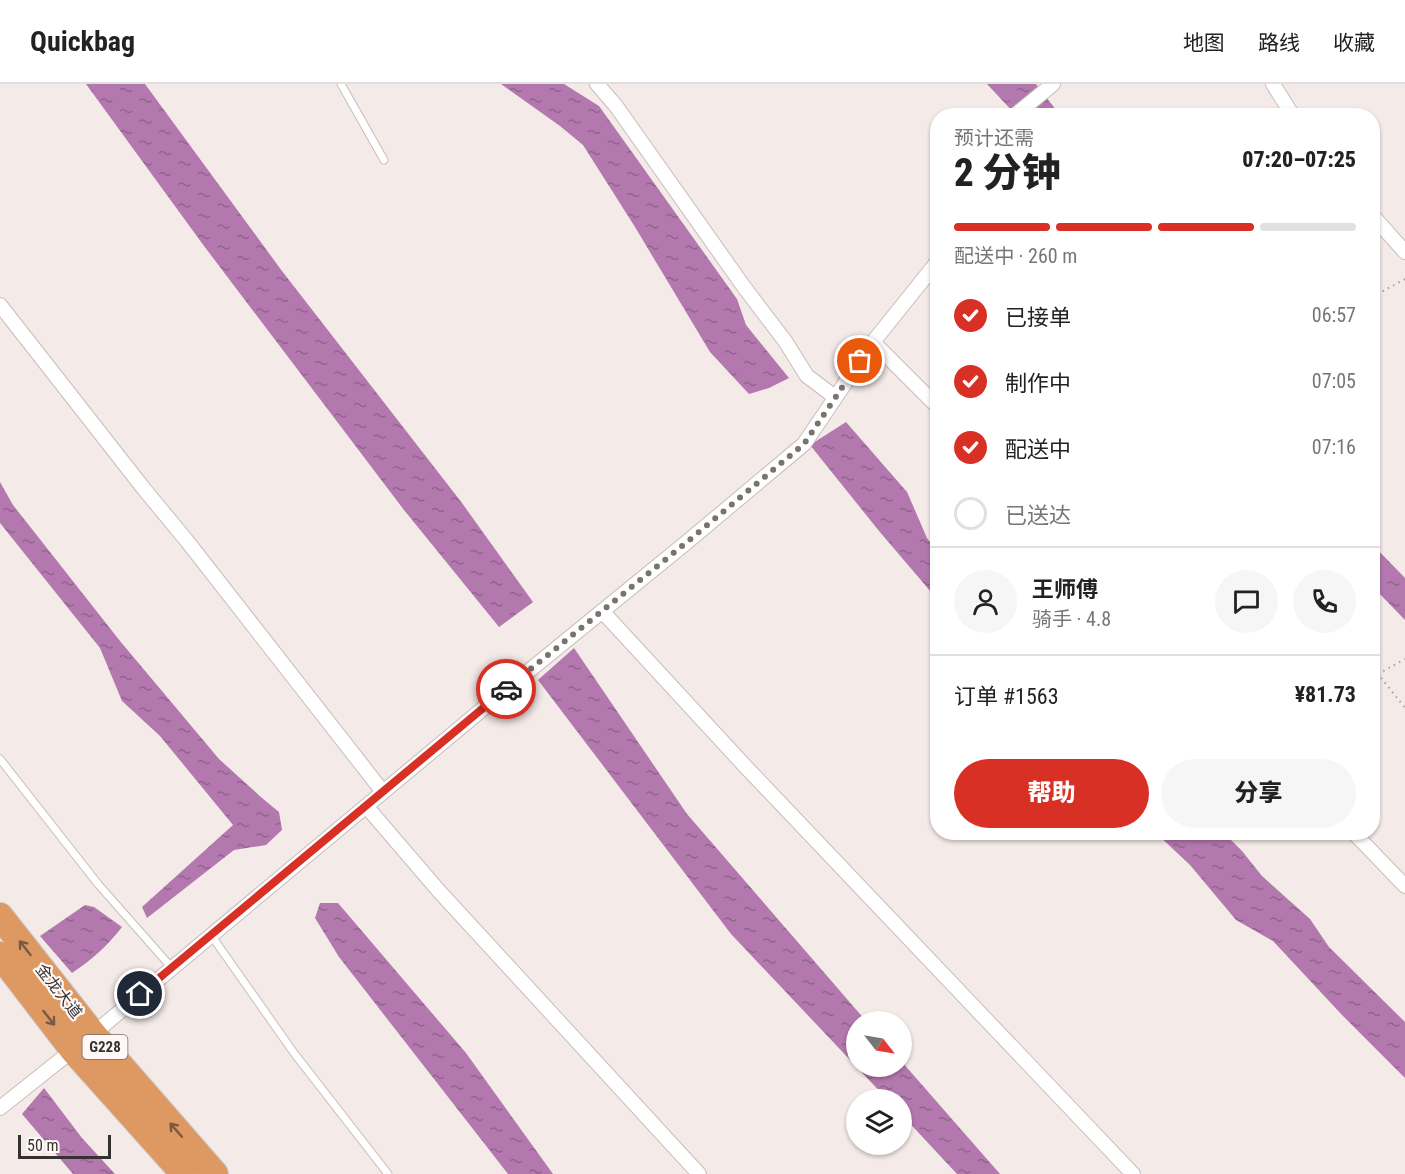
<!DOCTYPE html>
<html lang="zh">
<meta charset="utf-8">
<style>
:root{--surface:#fff;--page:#f6f6f6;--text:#222;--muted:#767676;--line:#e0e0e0;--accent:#d93025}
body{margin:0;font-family:"Roboto Condensed","Noto Sans SC",sans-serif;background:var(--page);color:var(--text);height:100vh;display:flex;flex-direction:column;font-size:22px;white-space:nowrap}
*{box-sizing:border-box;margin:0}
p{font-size:20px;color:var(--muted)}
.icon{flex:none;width:33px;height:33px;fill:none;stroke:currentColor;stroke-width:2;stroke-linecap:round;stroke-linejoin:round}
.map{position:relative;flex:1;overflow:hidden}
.side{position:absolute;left:930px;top:24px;width:450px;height:732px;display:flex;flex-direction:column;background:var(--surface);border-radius:24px;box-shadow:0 2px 4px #0004}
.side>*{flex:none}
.needle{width:39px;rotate:121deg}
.controls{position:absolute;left:846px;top:927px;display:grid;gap:12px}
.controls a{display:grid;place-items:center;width:66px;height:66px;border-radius:50%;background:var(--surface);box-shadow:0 2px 4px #0004;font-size:30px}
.scale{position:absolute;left:18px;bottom:15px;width:93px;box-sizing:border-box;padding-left:6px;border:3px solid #353130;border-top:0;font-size:16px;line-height:21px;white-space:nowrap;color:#353130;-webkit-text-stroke:4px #fff8f7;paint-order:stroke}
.pin{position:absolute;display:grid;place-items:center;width:51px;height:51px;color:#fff;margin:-26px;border:3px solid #fff;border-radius:50%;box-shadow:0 2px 6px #0007}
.courier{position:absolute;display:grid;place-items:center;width:60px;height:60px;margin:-30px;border:4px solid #d93025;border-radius:50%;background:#fff;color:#222;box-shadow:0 2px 8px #0007}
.headline em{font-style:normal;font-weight:800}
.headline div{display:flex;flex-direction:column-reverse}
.headline{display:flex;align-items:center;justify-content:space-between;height:102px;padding:0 24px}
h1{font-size:39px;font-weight:800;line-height:45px}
.bar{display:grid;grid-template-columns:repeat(4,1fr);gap:9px 6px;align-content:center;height:72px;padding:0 24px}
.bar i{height:8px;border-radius:4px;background:var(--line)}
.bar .selected{background:var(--accent)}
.bar p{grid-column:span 4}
.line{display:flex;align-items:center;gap:15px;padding:0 24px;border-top:2px solid var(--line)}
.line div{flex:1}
.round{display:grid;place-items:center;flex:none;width:63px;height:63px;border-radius:32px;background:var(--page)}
ol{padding:0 24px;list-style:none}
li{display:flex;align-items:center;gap:18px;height:66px}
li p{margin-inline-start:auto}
li .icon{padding:6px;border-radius:50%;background:var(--accent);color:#fff;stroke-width:4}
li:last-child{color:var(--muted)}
li i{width:33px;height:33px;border:3px solid var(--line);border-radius:50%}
.primary-button{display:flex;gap:12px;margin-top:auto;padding:12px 24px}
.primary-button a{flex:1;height:69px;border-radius:36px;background:var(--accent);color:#fff;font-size:24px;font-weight:800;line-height:69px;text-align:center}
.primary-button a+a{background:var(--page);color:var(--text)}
header{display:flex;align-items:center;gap:36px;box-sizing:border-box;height:84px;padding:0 30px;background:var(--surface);border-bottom:2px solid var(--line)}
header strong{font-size:28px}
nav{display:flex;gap:33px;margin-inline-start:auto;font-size:21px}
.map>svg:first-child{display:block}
</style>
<header>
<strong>Quickbag</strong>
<nav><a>地图</a><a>路线</a><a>收藏</a></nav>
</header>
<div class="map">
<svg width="1405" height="1090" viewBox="0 0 1405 1090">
<defs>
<pattern id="water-ripples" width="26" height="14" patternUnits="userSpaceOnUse" patternTransform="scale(1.5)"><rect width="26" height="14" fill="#b378ae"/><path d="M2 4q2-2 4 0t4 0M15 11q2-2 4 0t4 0" fill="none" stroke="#92638e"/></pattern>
</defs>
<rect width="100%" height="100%" fill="#f4eae8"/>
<path fill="url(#water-ripples)" d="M86 0H145L282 187 462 419 533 518 499 543 404 426 204 162Z
M501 0H564L599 22 737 215 746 241 789 294 769 304 749 310 710 268 635 143 583 61 560 42Z
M987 0H1036L1060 31H1016Z
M846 338 907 408 927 454 937 467V515L879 447 810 361Z
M0 398 13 421 120 557 219 675 262 714 279 728 282 746 266 761 234 766 147 834 142 823 233 741 160 652 122 617 100 564 0 439Z
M1372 460 1405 494V536L1373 503Z
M574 564 687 730 866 937 856 938V982H902V978L1000 1090H957L902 1031V1016L887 1015 731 850 538 596Z
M1156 749H1224L1242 767 1262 792 1310 835 1329 863 1405 938V994L1343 932 1273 857 1236 836 1190 781Z
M320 819H338L466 969 553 1090H508L339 873 315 834Z
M85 821 94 823 122 843C106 863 93 875 72 889L40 852Z
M44 1004 82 1054 115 1090H73L22 1030Z"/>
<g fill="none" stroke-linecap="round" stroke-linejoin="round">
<g stroke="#c7bdbb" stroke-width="9">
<path id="lane" d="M341 0 384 76
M0 675 98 800 172 884
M211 851 294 969 388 1090"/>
</g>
<g stroke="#c7bdbb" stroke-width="16">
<path id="street" d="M597 0 616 22 744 203 785 257 807 292 835 313
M1273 0 1293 32
M1014 32 1053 0
M1372 131 1405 168
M0 221 144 405 187 457 383 708
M873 258 938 323
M602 527 744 681 1133 1090
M366 722 438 806 699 1090
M1353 748 1405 802
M0 1024 93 950 503 608 687 458 804 360 873 258 938 177"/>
</g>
<g stroke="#cac9c9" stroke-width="28">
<path id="highway" d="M0 832 93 950 215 1090
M0 871 73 966 184 1090"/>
</g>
<path stroke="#a8a09f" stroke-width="2" stroke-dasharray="1.5 4.5" stroke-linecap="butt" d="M1372 213 1405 195
M1378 590 1405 575
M1372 594 1378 590 1405 624"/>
<use href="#lane" stroke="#fff" stroke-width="7"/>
<use href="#street" stroke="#fff" stroke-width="14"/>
<use href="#highway" stroke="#de9861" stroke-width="26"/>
</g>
<defs><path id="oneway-shaft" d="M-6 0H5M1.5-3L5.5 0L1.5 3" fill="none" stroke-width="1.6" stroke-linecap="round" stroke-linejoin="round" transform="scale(1.5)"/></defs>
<g stroke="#795a44">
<use href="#oneway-shaft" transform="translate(25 864) rotate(-128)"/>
<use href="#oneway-shaft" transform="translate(49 934) rotate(52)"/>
<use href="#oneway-shaft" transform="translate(176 1046) rotate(-131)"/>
</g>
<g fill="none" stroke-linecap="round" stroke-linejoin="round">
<path stroke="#787270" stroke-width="6" stroke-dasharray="0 10.8" d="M506 605 687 458 804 360 860 277"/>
<path stroke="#d93025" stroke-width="8" d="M140 910 506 605"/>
</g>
<g text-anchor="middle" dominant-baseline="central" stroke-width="4.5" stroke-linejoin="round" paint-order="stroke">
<rect fill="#fff8f7" stroke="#726d6c" stroke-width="1.5" x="82.5" y="951" width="45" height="24" rx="4.5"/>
<g font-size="15" font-weight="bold" fill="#353130">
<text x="105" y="963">G228</text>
</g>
<g font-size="16" fill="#353130" stroke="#fff8f7">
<text transform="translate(59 907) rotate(52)">金龙大道</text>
</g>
</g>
</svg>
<div class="controls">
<a><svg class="needle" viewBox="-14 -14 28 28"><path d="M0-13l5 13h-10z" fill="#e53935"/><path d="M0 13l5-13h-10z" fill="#767676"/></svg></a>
<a><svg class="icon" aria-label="layers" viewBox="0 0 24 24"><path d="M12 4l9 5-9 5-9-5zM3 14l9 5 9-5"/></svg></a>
</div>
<div class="scale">50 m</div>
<div class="pin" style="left:860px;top:277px;background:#ea580c"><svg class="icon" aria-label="bag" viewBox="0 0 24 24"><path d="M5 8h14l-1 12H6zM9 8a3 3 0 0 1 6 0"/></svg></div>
<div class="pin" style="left:140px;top:910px;background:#1f2937"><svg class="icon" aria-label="home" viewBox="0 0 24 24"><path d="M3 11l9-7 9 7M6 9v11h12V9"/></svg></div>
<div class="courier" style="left:506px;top:605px"><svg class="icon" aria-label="car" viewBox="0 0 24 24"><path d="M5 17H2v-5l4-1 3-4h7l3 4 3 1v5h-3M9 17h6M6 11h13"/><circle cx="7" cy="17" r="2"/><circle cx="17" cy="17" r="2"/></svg></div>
<section class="side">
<div class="headline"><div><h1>2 分钟</h1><p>预计还需</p></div><em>07:20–07:25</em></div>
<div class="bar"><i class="selected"></i><i class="selected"></i><i class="selected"></i><i></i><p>配送中 · 260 m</p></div>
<ol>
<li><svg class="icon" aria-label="check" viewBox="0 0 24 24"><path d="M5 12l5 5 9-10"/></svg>已接单<p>06:57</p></li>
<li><svg class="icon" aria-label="check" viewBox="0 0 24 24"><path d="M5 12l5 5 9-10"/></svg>制作中<p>07:05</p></li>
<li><svg class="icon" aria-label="check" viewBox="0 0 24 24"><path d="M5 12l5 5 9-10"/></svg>配送中<p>07:16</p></li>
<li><i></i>已送达</li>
</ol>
<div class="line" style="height:108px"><a class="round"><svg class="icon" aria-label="person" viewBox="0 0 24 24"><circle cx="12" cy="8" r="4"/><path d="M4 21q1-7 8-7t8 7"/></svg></a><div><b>王师傅</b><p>骑手 · 4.8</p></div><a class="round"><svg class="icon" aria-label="chat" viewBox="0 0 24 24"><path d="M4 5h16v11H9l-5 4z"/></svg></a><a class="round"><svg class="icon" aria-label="phone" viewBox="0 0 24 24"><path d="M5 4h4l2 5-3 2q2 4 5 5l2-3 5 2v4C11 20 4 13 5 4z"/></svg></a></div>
<div class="line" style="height:78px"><div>订单 #1563</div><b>¥81.73</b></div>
<div class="primary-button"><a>帮助</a><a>分享</a></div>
</section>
</div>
